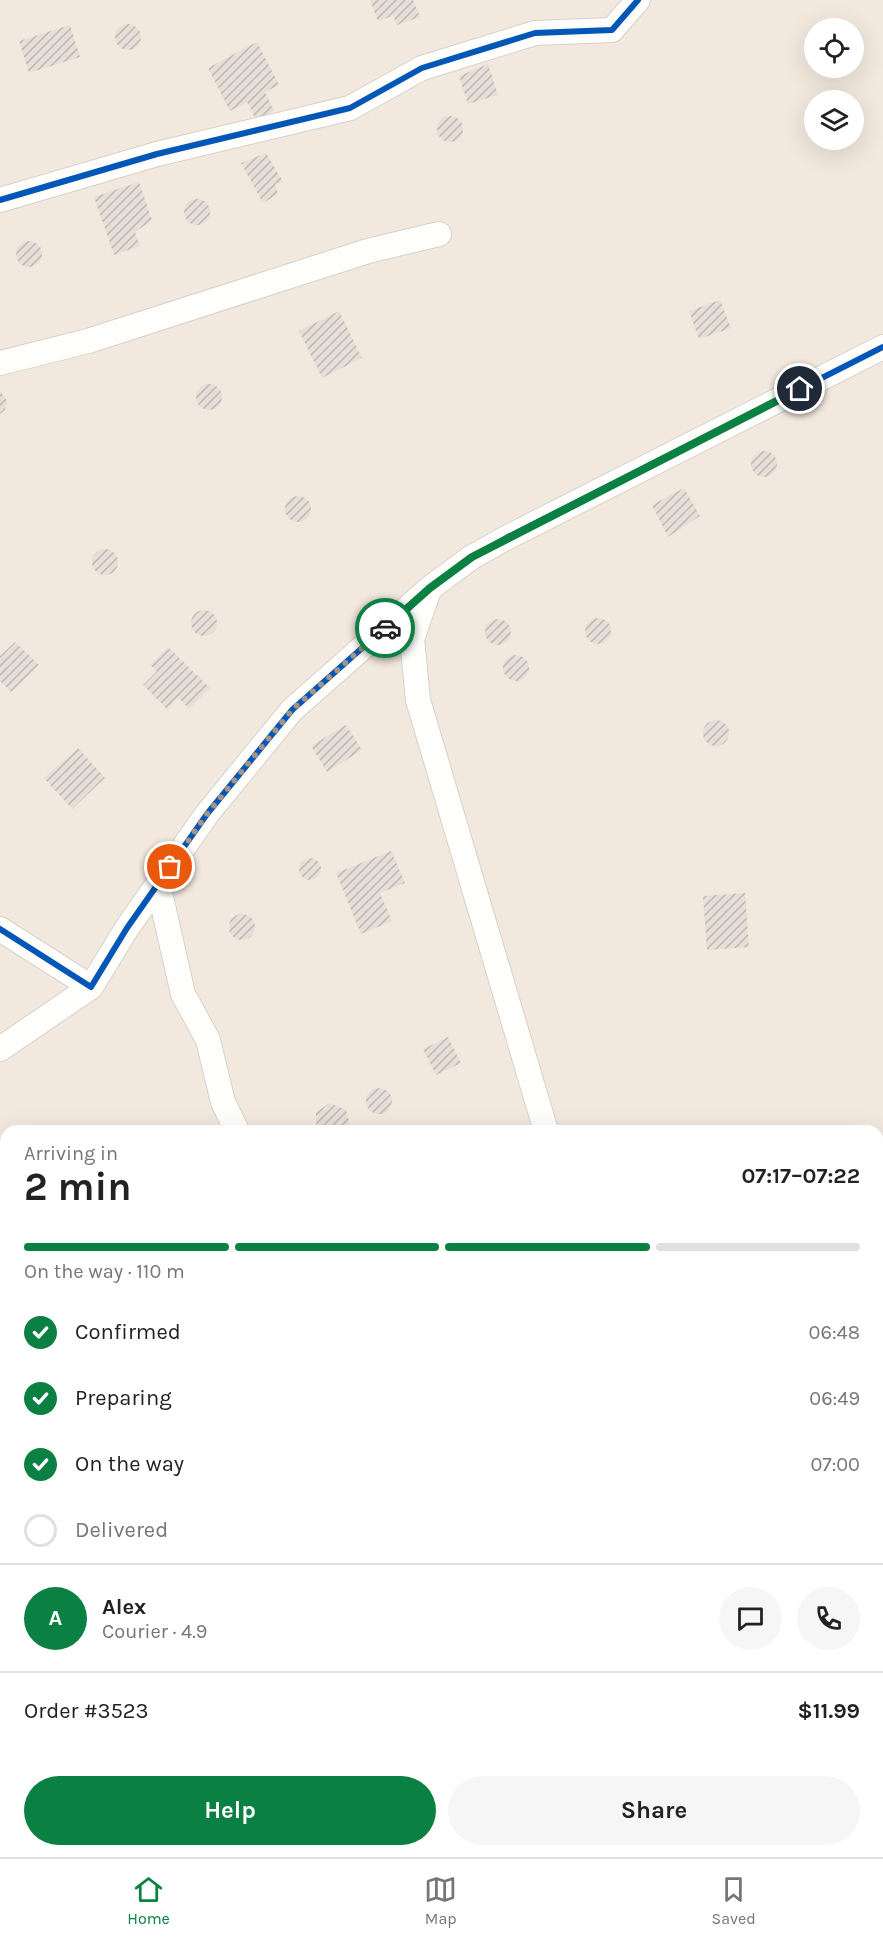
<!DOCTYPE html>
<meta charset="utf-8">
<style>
:root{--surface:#fff;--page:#f6f6f6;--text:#222;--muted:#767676;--line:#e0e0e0;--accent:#0b8043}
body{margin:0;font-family:Karla,sans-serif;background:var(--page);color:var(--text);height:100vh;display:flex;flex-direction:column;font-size:22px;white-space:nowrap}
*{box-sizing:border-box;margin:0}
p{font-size:20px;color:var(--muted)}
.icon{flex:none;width:33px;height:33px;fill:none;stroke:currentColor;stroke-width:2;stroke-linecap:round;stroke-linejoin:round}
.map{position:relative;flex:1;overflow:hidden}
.panel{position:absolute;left:0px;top:1125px;width:884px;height:732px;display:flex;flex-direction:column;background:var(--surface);border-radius:18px 18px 0 0;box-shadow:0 6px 24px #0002}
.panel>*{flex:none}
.buttons{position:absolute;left:804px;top:18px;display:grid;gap:12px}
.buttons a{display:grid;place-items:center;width:60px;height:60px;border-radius:50%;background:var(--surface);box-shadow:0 6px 24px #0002;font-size:30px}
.pin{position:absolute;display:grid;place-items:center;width:51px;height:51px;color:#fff;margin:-26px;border:3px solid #fff;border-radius:50%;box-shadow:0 2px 6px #0007}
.courier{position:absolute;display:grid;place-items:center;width:60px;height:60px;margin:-30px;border:4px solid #0b8043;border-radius:50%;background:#fff;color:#222;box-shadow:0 2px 8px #0007}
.headline em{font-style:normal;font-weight:700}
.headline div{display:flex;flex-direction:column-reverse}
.headline{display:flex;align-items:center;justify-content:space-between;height:102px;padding:0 24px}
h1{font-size:39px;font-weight:700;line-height:45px}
.bar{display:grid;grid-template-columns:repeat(4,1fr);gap:9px 6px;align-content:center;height:72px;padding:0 24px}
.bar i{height:8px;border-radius:4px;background:var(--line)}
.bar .current{background:var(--accent)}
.bar p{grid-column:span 4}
.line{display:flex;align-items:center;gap:15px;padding:0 24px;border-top:2px solid var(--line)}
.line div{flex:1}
.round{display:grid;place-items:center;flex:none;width:63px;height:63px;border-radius:32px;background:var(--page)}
ol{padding:0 24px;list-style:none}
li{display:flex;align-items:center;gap:18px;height:66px}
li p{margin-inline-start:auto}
li .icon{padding:6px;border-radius:50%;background:var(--accent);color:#fff;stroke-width:4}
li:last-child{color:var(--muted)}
li i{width:33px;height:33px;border:3px solid var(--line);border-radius:50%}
.cta{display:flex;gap:12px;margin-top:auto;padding:12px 24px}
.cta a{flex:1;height:69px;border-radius:36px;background:var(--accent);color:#fff;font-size:24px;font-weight:700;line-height:69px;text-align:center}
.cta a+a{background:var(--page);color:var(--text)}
.tab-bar{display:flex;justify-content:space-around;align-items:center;height:84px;border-top:2px solid var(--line);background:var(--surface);font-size:16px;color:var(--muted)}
.tab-bar a{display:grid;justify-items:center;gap:3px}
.tab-bar .current{color:var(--accent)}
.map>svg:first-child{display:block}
</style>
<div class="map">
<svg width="883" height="1857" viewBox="0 0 883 1857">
<defs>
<pattern id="building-hatch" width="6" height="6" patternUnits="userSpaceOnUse" patternTransform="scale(1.5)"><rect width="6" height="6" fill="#e6ded7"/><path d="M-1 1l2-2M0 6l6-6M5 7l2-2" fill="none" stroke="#bfb7b1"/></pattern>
</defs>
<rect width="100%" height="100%" fill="#f9f5f0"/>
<path fill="#f2e8de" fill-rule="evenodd" d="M0 0H883V1857H0ZM814 28H854V68H814ZM814 100H854V140H814ZM6 1131H878V1851H6Z"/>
<path fill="url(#building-hatch)" d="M370 0H413L420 17 397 25 393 16 378 21Z
M115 37a13 13 0 1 1 26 0a13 13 0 1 1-26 0Z
M70 25 80 57 29 73 19 41Z
M257 42 279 85 265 92 274 111 256 120 247 102 230 111 208 68Z
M488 64 498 95 468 104 459 76Z
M437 129a13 13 0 1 1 26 0a13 13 0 1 1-26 0Z
M266 153 283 182 275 184 278 194 263 203 241 163Z
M139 182 152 220 135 232 140 246 114 255 94 197Z
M184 212a13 13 0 1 1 26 0a13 13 0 1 1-26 0Z
M16 254a13 13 0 1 1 26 0a13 13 0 1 1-26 0Z
M720 300 731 328 699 339 689 311Z
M339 311 362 358 322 378 299 331Z
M196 397a13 13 0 1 1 26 0a13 13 0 1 1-26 0Z
M0 391 7 401 5 410 0 414Z
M751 464a13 13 0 1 1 26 0a13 13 0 1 1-26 0Z
M684 488 700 516 668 537 652 505Z
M285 509a13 13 0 1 1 26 0a13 13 0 1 1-26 0Z
M92 562a13 13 0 1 1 26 0a13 13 0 1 1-26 0Z
M191 623a13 13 0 1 1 26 0a13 13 0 1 1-26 0Z
M585 631a13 13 0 1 1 26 0a13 13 0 1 1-26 0Z
M485 632a13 13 0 1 1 26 0a13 13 0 1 1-26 0Z
M15 642 39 665 11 692 0 681V656Z
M168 647 210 688 189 709 178 697 167 709 143 685 157 671 150 665Z
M503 668a13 13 0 1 1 26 0a13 13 0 1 1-26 0Z
M703 733a13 13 0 1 1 26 0a13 13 0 1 1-26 0Z
M346 725 362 750 327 772 311 746Z
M78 748 105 778 72 809 44 778Z
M391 851 405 883 380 893 392 921 361 934 336 873Z
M299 869a11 11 0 1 1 22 0a11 11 0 1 1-22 0Z
M745 893 749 947 707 950 703 896Z
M229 927a13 13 0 1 1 26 0a13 13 0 1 1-26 0Z
M448 1037 461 1063 436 1075 423 1049Z
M366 1101a13 13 0 1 1 26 0a13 13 0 1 1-26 0Z
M330 1103 346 1110 349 1121 346 1131H317L316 1129V1112Z
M707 1128H739V1131H707Z"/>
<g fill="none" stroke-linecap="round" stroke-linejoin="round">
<g stroke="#d7d1cb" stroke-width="26">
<path id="minor" d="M0 200 157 154 350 108 422 68 535 33 612 30 638 0
M0 363 88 341 368 251 439 234
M429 590 412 639 418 700 546 1131
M158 884 183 994 208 1040 223 1102 237 1131
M0 929 91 987 127 928 207 814 292 710 430 588 472 557 508 537 883 347
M0 1049 91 987
M446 1851V1857"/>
</g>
<use href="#minor" stroke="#fefefd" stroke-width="24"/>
<g stroke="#fffaf3" stroke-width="10">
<path id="cycleway" d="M0 200 157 154 350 108 422 68 535 33 612 30 638 0
M0 929 91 987 127 928 207 814 292 710 430 588 472 557 508 537 883 347"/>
</g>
<use href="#cycleway" stroke="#0057b8" stroke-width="6"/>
</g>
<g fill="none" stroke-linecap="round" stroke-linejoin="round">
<path stroke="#a69286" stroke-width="6" stroke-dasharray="0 10.8" d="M170 867 207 814 292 710 385 628"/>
<path stroke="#0b8043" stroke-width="8" d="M385 628 430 588 472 557 800 389"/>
</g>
</svg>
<div class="buttons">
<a><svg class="icon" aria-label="locate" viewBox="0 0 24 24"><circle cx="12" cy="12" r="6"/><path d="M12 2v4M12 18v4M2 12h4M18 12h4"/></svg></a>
<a><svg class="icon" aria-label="layers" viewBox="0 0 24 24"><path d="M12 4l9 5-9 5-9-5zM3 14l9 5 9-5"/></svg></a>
</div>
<div class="pin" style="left:170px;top:867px;background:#ea580c"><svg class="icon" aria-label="bag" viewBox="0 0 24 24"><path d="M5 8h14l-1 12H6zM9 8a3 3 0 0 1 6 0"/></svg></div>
<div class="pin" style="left:800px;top:389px;background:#1f2937"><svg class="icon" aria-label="home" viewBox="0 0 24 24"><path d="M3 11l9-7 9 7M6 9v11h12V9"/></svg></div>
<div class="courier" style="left:385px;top:628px"><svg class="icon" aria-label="car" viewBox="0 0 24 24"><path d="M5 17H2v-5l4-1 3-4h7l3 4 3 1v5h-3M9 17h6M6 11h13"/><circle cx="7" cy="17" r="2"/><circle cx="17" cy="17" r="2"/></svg></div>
<section class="panel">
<div class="headline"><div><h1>2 min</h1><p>Arriving in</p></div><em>07:17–07:22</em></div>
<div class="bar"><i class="current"></i><i class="current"></i><i class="current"></i><i></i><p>On the way · 110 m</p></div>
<ol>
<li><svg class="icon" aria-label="check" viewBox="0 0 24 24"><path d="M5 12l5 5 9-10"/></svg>Confirmed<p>06:48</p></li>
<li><svg class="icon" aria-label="check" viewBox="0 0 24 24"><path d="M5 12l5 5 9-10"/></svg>Preparing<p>06:49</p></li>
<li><svg class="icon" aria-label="check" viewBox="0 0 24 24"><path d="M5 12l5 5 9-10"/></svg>On the way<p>07:00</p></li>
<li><i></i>Delivered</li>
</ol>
<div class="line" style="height:108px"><b class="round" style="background:var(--accent);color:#fff">A</b><div><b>Alex</b><p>Courier · 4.9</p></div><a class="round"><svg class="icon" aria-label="chat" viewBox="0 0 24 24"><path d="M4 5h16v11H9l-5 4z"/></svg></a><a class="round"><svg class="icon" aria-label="phone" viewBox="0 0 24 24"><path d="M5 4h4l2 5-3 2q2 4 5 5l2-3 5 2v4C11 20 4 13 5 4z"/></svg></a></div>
<div class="line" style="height:78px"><div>Order #3523</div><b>$11.99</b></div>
<div class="cta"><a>Help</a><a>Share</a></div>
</section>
</div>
<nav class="tab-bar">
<a class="current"><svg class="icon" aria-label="home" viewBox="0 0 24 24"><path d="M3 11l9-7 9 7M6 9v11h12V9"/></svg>Home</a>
<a><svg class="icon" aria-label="map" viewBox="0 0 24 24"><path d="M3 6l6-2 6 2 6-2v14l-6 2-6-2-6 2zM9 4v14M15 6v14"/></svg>Map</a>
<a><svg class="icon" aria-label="saved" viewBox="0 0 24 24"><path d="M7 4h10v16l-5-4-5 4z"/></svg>Saved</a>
</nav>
